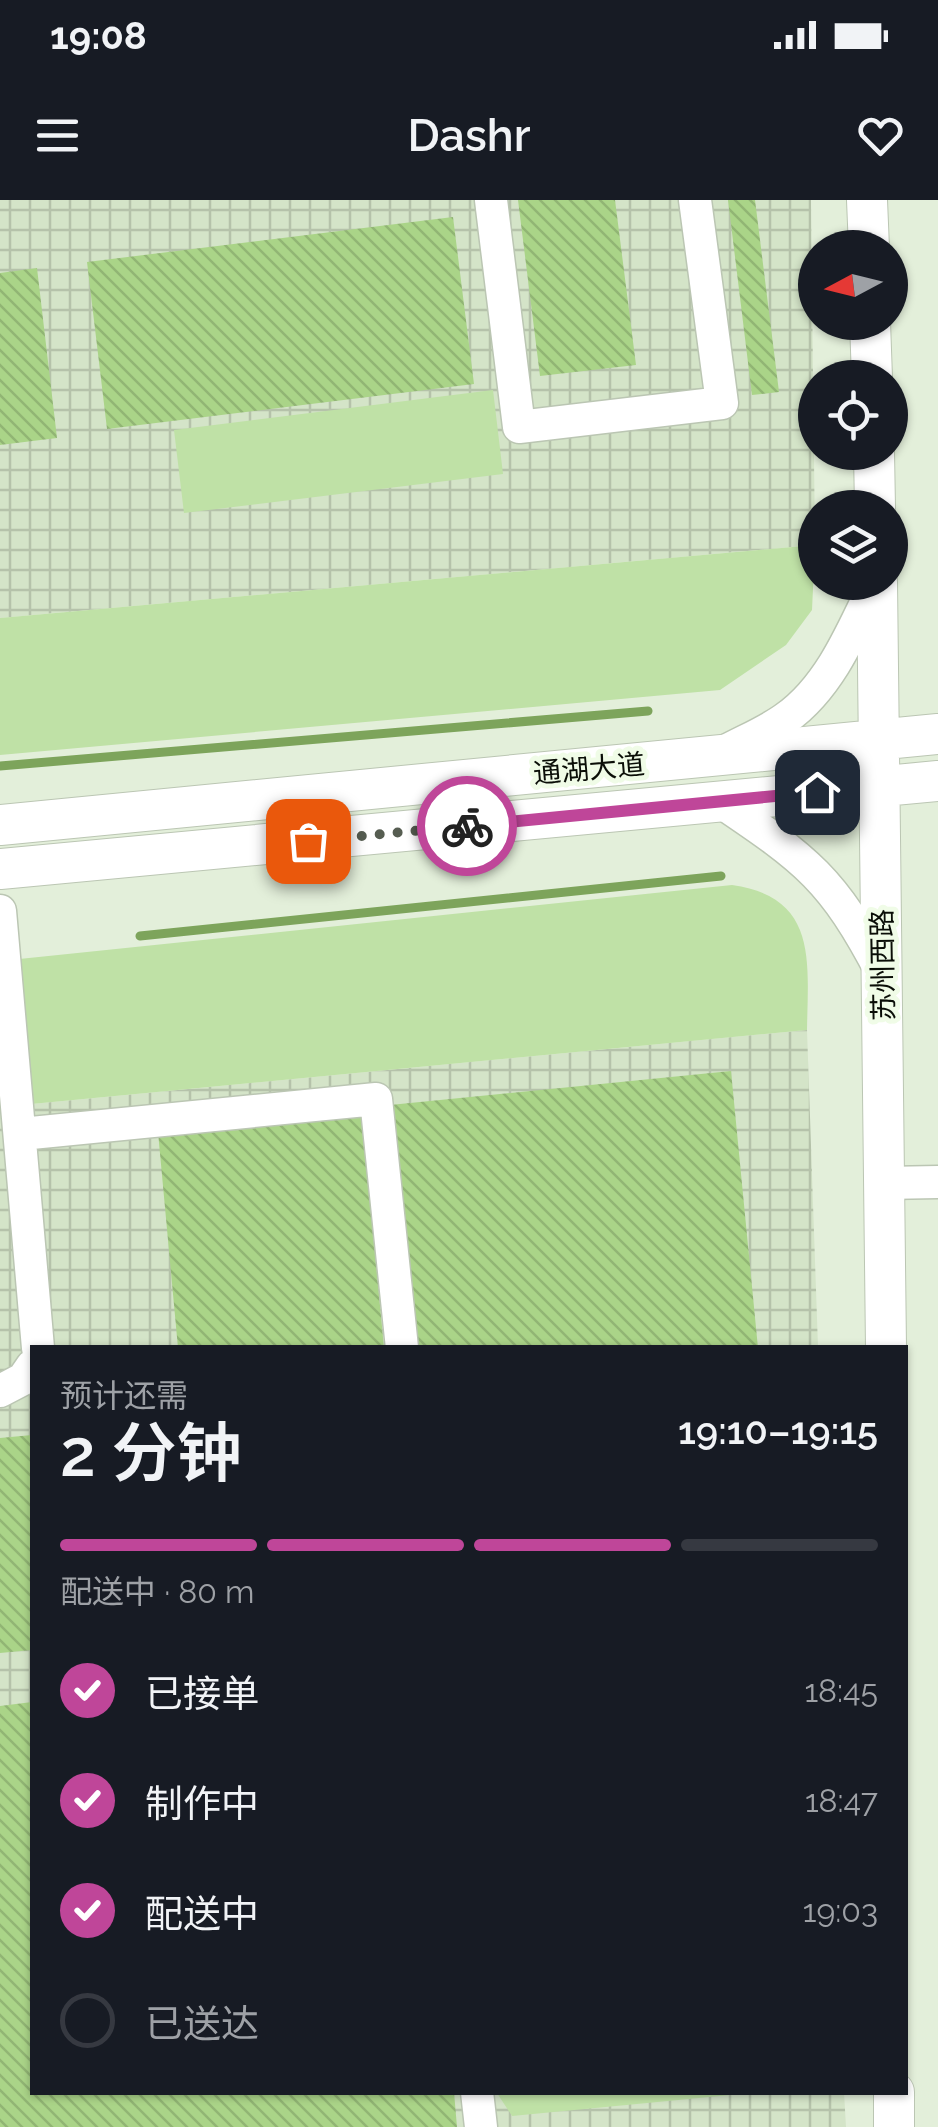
<!DOCTYPE html>
<html lang="zh">
<meta charset="utf-8">
<style>
:root{--surface:#171b24;--page:#20242c;--text:#f1f3f6;--muted:#9ea1a6;--line:#363941;--accent:#bf4699}
body{margin:0;font-family:Raleway,"Noto Sans SC",sans-serif;background:var(--page);color:var(--text);height:100vh;display:flex;flex-direction:column;font-size:38px;white-space:nowrap}
*{box-sizing:border-box;margin:0}
p{font-size:32px;color:var(--muted)}
.icon{flex:none;width:55px;height:55px;fill:none;stroke:currentColor;stroke-width:2;stroke-linecap:round;stroke-linejoin:round}
.map{position:relative;flex:1;overflow:hidden}
.sheet{position:absolute;left:30px;top:1145px;width:878px;height:750px;display:flex;flex-direction:column;background:var(--surface);border-radius:0px;box-shadow:0 2px 8px #0004}
.sheet>*{flex:none}
.needle{width:65px;rotate:263deg}
.buttons{position:absolute;left:798px;top:30px;display:grid;gap:20px}
.buttons a{display:grid;place-items:center;width:110px;height:110px;border-radius:50%;background:var(--surface);box-shadow:0 2px 8px #0004;font-size:50px}
.pin{position:absolute;display:grid;place-items:center;width:85px;height:85px;color:#fff;margin:-42px;border-radius:20px;box-shadow:0 5px 15px #0006}
.courier{position:absolute;display:grid;place-items:center;width:100px;height:100px;margin:-50px;border:8px solid #bf4699;border-radius:50%;background:#fff;color:#222;box-shadow:0 2px 12px #0007}
.overview em{font-style:normal;font-weight:600}
.overview div{display:flex;flex-direction:column-reverse}
.overview{display:flex;align-items:center;justify-content:space-between;height:170px;padding:0 30px}
h1{font-size:65px;font-weight:600;line-height:75px}
.bar{display:grid;grid-template-columns:repeat(4,1fr);gap:15px 10px;align-content:center;height:120px;padding:0 30px}
.bar i{height:12px;border-radius:8px;background:var(--line)}
.bar .on{background:var(--accent)}
.bar p{grid-column:span 4}
ol{padding:0 30px;list-style:none}
li{display:flex;align-items:center;gap:30px;height:110px}
li p{margin-inline-start:auto}
li .icon{padding:10px;border-radius:50%;background:var(--accent);color:#fff;stroke-width:4}
li:last-child{color:var(--muted)}
li i{width:55px;height:55px;border:5px solid var(--line);border-radius:50%}
.status{display:flex;justify-content:space-between;align-items:center;height:70px;padding:0 50px;background:var(--surface);direction:ltr}
.status svg{height:28px;fill:currentColor}
header{display:flex;justify-content:space-between;align-items:center;height:130px;padding:0 30px;background:var(--surface);font-size:45px;font-weight:600}
.map>svg:first-child{display:block}
</style>
<div class="status"><b>19:08</b><svg viewBox="0 0 49 12"><path d="M0 12V9h3v3zM5 12V6h3v6zM10 12V3h3v9zM15 12V0h3v12zM26 1h20v11H26zM47 4h2v5h-2z"/></svg></div>
<header><svg class="icon" aria-label="menu" viewBox="0 0 24 24"><path d="M4 6h16M4 12h16M4 18h16"/></svg>Dashr<svg class="icon" aria-label="heart" viewBox="0 0 24 24"><path d="M12 20l-8-8c-3-5 5-10 8-4 3-6 11-1 8 4z"/></svg></header>
<div class="map">
<svg width="938" height="1927" viewBox="0 0 938 1927">
<defs>
<pattern id="industrial-grid" width="8" height="8" patternUnits="userSpaceOnUse" patternTransform="scale(2.5)"><rect width="8" height="8" fill="#d4e4c8"/><path d="M0 4h8M4 0v8" fill="none" stroke="#b5c2aa"/></pattern>
<pattern id="building-back-hatch" width="6" height="6" patternUnits="userSpaceOnUse" patternTransform="scale(2.5)"><rect width="6" height="6" fill="#aad488"/><path d="M-1 5l2 2M0 0l6 6M5-1l2 2" fill="none" stroke="#91b574"/></pattern>
</defs>
<rect width="100%" height="100%" fill="#e3efda"/>
<path fill="url(#industrial-grid)" d="M0 0H811L815 345 0 418Z
M807 830 818 1147 32 1148V1892H844L846 1927H0V907Z"/>
<path fill="#bfe1a6" d="M493 190 503 274 184 313 174 230Z
M815 345 812 410 786 445 720 490 0 555V418Z
M732 685C818 697 808 761 807 830L0 907V761Z
M497 1893H751L512 1916Z"/>
<g fill="none" stroke-linecap="round" stroke-linejoin="round">
<path stroke="#7da45b" stroke-width="9" d="M0 566 648 511
M140 736 721 676"/>
</g>
<path fill="url(#building-back-hatch)" d="M518 0H615L636 165 540 176Z
M728 0H755L779 192 752 195Z
M453 17 474 184 107 229 87 62Z
M37 68 57 238 0 245V73Z
M731 871 758 1148H414L390 905Z
M362 913 384 1148H178L158 932Z
M32 1235V1450L0 1453V1238Z
M32 1502V1892H454L457 1927H0V1506Z"/>
<g fill="none" stroke-linecap="round" stroke-linejoin="round">
<g stroke="#bbc6b3" stroke-width="35">
<path id="minor" d="M491 0 519 227 722 203 695 0
M724 552C744 541 767 532 786 518 830 487 853 430 876 382
M721 602C807 660 833 679 882 773
M0 711 38 1148
M21 934 376 899 402 1148
M885 983 938 982
M0 1191 23 1179 32 1166
M477 1892 481 1927"/>
</g>
<g stroke="#bbc6b3" stroke-width="42">
<path id="major" d="M867 0 869 48
M870 122 872 178
M874 252 875 308
M877 382 886 1148
M0 625 938 534
M0 669 938 581
M894 1892V1927"/>
</g>
<use href="#minor" stroke="#fff" stroke-width="32"/>
<use href="#major" stroke="#fff" stroke-width="40"/>
</g>
<g fill="none" stroke-linecap="round" stroke-linejoin="round">
<path stroke="#565d51" stroke-width="10" stroke-dasharray="0 18" d="M308 641 467 626"/>
<path stroke="#bf4699" stroke-width="12" d="M467 626 817 592"/>
</g>
<g text-anchor="middle" dominant-baseline="central" stroke-width="10" stroke-linejoin="round" paint-order="stroke">
<g font-size="28" fill="#0a0e07" stroke="#f0fce7">
<text transform="translate(589 569) rotate(-5)">通湖大道</text>
<text transform="translate(883 765) rotate(-91)">苏州西路</text>
</g>
</g>
</svg>
<div class="buttons">
<a><svg class="needle" viewBox="-14 -14 28 28"><path d="M0-13l5 13h-10z" fill="#e53935"/><path d="M0 13l5-13h-10z" fill="#9ea1a6"/></svg></a>
<a><svg class="icon" aria-label="locate" viewBox="0 0 24 24"><circle cx="12" cy="12" r="6"/><path d="M12 2v4M12 18v4M2 12h4M18 12h4"/></svg></a>
<a><svg class="icon" aria-label="layers" viewBox="0 0 24 24"><path d="M12 4l9 5-9 5-9-5zM3 14l9 5 9-5"/></svg></a>
</div>
<div class="pin" style="left:308px;top:641px;background:#ea580c"><svg class="icon" aria-label="bag" viewBox="0 0 24 24"><path d="M5 8h14l-1 12H6zM9 8a3 3 0 0 1 6 0"/></svg></div>
<div class="pin" style="left:817px;top:592px;background:#1f2937"><svg class="icon" aria-label="home" viewBox="0 0 24 24"><path d="M3 11l9-7 9 7M6 9v11h12V9"/></svg></div>
<div class="courier" style="left:467px;top:626px"><svg class="icon" aria-label="bike" viewBox="0 0 24 24"><circle cx="6" cy="16" r="4"/><circle cx="18" cy="16" r="4"/><path d="M6 16l4-8h5l3 8M10 8l3 8H6M13 5h3"/></svg></div>
<section class="sheet">
<div class="overview"><div><h1>2 分钟</h1><p>预计还需</p></div><em>19:10–19:15</em></div>
<div class="bar"><i class="on"></i><i class="on"></i><i class="on"></i><i></i><p>配送中 · 80 m</p></div>
<ol>
<li><svg class="icon" aria-label="check" viewBox="0 0 24 24"><path d="M5 12l5 5 9-10"/></svg>已接单<p>18:45</p></li>
<li><svg class="icon" aria-label="check" viewBox="0 0 24 24"><path d="M5 12l5 5 9-10"/></svg>制作中<p>18:47</p></li>
<li><svg class="icon" aria-label="check" viewBox="0 0 24 24"><path d="M5 12l5 5 9-10"/></svg>配送中<p>19:03</p></li>
<li><i></i>已送达</li>
</ol>
</section>
</div>
